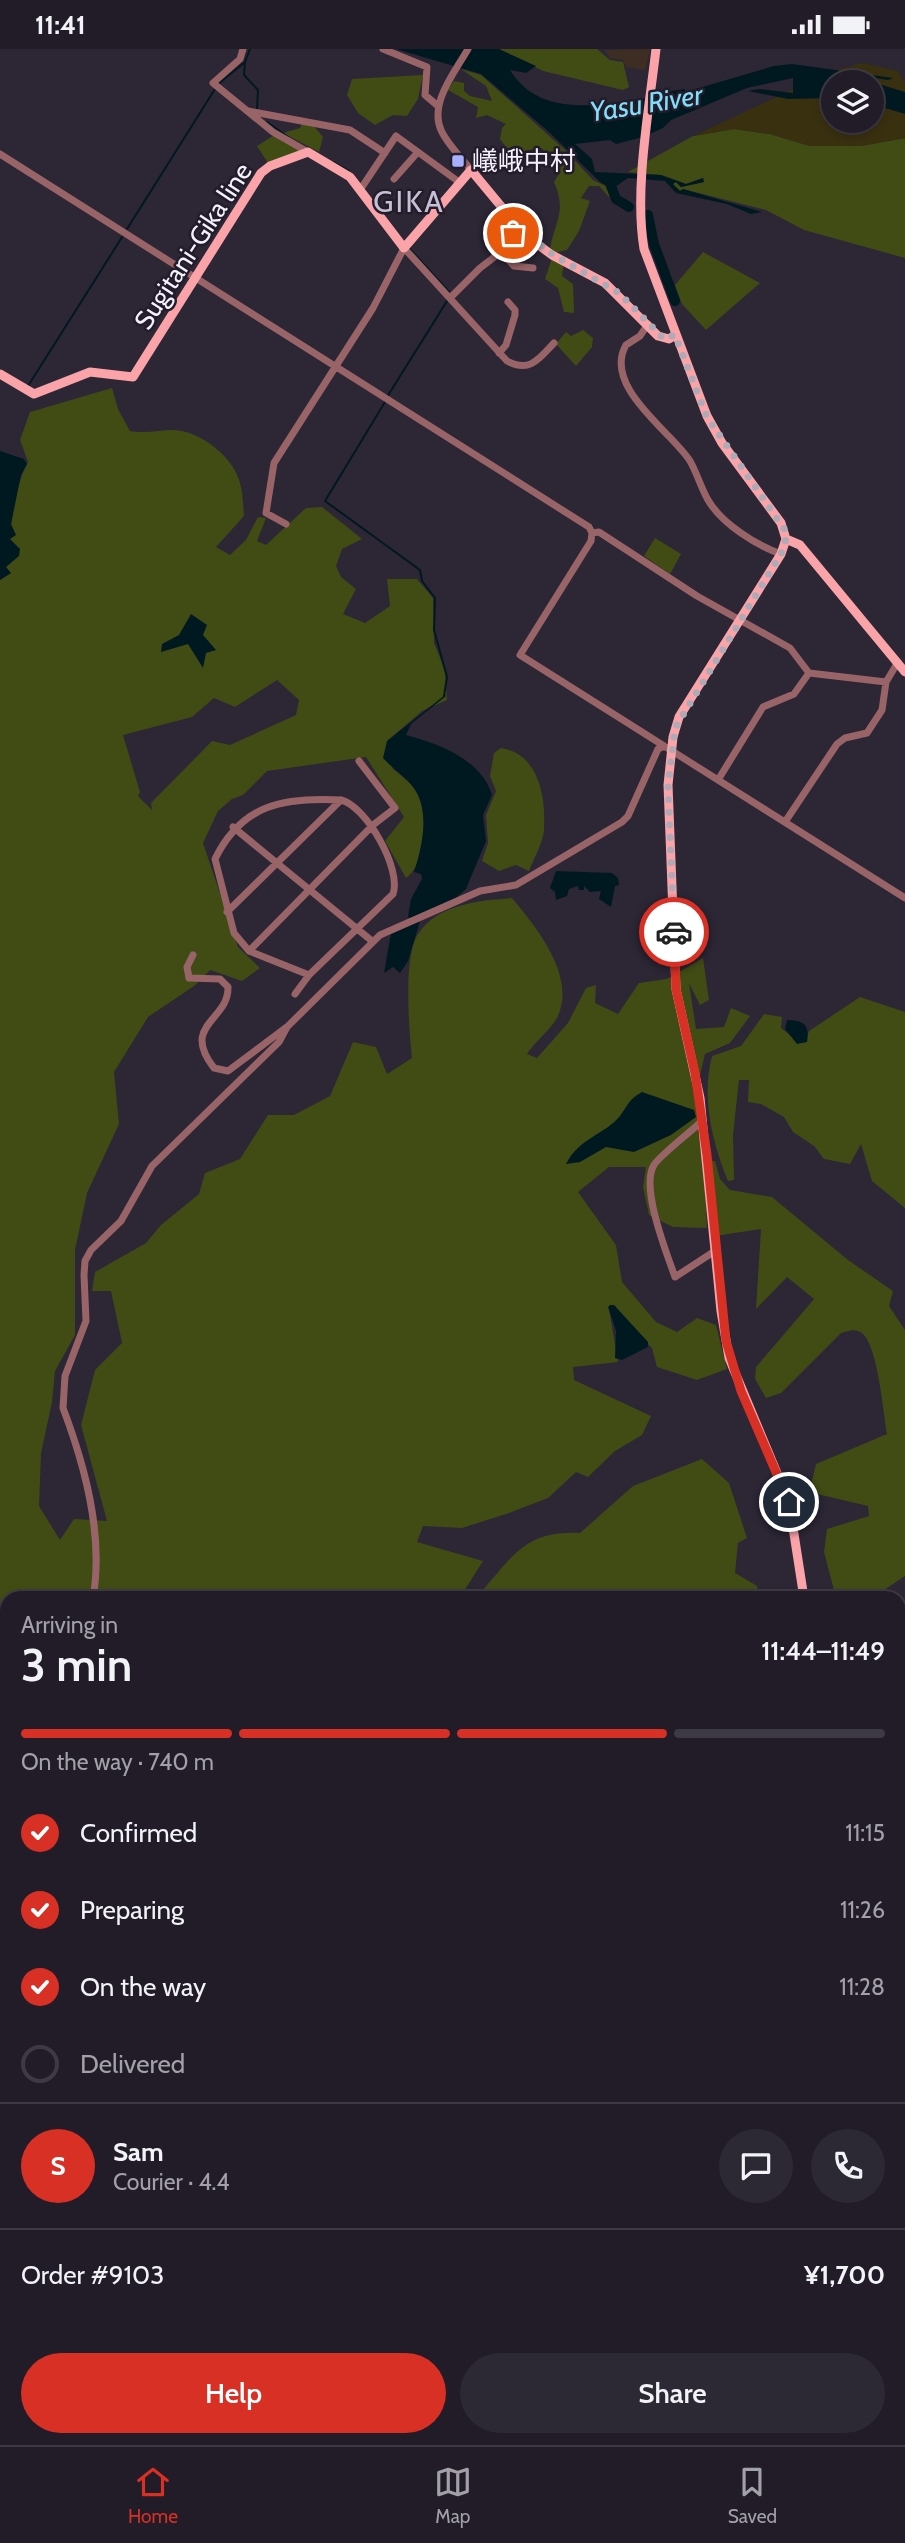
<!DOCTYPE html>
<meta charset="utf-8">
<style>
:root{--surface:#211c28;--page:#2d2934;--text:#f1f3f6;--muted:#a2a1a8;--line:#3e3a45;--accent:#d93025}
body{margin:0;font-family:Cabin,"Noto Sans JP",sans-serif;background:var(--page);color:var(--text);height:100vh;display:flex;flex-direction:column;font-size:26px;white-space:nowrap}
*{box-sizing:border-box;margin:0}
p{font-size:23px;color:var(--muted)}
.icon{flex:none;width:38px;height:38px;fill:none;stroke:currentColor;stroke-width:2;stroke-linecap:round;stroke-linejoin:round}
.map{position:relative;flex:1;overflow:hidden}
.panel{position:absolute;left:0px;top:1542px;width:906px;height:856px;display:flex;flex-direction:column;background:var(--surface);border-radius:21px 21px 0 0;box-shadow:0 4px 10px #0003,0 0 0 2px var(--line)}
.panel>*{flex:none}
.fabs{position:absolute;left:821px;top:21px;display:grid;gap:14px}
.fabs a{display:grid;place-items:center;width:63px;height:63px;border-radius:50%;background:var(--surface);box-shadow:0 4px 10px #0003,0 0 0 2px var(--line);font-size:35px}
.pin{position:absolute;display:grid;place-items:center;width:60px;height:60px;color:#fff;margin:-30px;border:4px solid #fff;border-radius:50%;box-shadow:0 2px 7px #0007}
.courier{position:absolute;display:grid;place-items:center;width:70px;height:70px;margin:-35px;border:5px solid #d93025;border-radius:50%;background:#fff;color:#222;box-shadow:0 2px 9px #0007}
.overview em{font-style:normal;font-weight:600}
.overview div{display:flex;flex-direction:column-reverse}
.overview{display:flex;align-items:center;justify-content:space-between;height:119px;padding:0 21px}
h1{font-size:46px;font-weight:600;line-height:52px}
.bar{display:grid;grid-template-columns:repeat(4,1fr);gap:10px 7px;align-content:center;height:84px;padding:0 21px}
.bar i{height:9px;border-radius:5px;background:var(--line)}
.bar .selected{background:var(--accent)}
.bar p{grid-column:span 4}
.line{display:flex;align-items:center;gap:18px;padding:0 21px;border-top:2px solid var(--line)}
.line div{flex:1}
.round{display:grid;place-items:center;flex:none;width:74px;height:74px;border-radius:37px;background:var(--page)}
ol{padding:0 21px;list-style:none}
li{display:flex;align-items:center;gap:21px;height:77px}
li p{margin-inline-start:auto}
li .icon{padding:7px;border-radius:50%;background:var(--accent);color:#fff;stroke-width:4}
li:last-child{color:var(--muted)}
li i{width:38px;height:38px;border:4px solid var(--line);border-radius:50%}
.action{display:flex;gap:14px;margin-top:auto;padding:14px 21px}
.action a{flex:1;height:80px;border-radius:42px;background:var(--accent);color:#fff;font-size:28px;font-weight:600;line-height:80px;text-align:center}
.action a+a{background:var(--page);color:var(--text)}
.status{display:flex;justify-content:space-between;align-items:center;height:49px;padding:0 35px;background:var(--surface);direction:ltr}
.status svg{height:19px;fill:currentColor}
.dock{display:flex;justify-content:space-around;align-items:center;height:98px;border-top:2px solid var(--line);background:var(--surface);font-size:19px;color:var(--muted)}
.dock a{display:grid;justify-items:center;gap:4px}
.dock .selected{color:var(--accent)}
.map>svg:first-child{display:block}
</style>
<div class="status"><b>11:41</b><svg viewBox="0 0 49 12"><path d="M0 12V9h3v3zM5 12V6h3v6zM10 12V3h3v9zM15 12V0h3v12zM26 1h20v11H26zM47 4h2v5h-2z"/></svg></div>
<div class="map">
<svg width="905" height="2396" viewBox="0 0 905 2396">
<rect width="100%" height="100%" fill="#2c2635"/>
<path fill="#3e2d23" d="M650 0 645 21 626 18 623 11 610 9 605 1Z"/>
<path fill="#414c14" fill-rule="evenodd" d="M499 0H597L610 11 623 13 629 38 623 41 543 22Z
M461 20 481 26 565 101 593 131 616 142 617 147 609 148 599 137H589L581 149 590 152 579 182 567 201 554 204 550 200C555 172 567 163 554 133L560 123 557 111 541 99C519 101 515 111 500 90L502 79 506 75 487 66 476 69 478 58 448 41 454 32 464 34V42L470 47 492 52 486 37Z
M423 26 418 50 407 67 393 66 375 76 358 64 347 46 352 30Z
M302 74 314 77 323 88 319 103 283 84 300 79Z
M734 80 770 85 810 97H861L905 89V209L804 181 766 161 683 140 680 142 672 135 676 133 681 138 704 133 703 129 686 135 661 126 628 123 693 87Z
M274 86 301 102 268 114 257 97Z
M703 203 760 234 706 281 682 255 675 236Z
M552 209 564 214 562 227 573 235 574 264 564 263 558 239 545 230Z
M583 281 593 289 592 298 576 317 556 295 566 283 571 287Z
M112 339 118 360 130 382C146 385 159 381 174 381 200 382 234 408 240 434 243 444 243 456 244 467L216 498 230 506 246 491 258 468 266 469 257 492 266 496 306 459 322 458 362 490 342 500 336 517 341 528 356 540 343 565 365 574 390 557 387 530H417L433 549 434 594 445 621 447 651 422 662 387 692 393 720C403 728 413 735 419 748 428 770 426 815 406 829L385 792 404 768 366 708 267 722 243 746 232 750 218 762 203 794 238 898 260 919 242 932 210 921 194 937 148 968 114 1023 119 1075 87 1144 75 1201V1286L55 1322 52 1353 41 1404 39 1457 60 1491 74 1470 107 1472 81 1376 95 1321 122 1294 111 1242H92L95 1223 146 1194 161 1176 199 1145 205 1124 240 1110 268 1066H294L330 1047 353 993 376 998 387 1025 412 1009C409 981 403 908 418 885 437 855 481 851 512 849 536 878 576 926 558 967 552 980 535 992 527 1005L537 1009 568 974 586 939 596 936 595 954 618 965 639 934 667 930 703 909 709 951 700 956 689 934 696 980 724 978 731 959 750 967 730 994 705 1005 700 1026 704 1111 715 1112 720 1130 730 1141 772 1148 848 1211 893 1242 889 1257 905 1281V1527L872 1549H836L824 1503 827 1480 869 1467 868 1457 817 1445 811 1436 816 1415 887 1385C883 1363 878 1297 862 1284 855 1279 848 1282 841 1284L781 1344 766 1349 755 1330 756 1318 814 1250 787 1228 756 1260 761 1180 715 1187 705 1134 707 1179 673 1178 649 1166 643 1138 646 1118H609L578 1143 616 1196 622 1233 656 1273 677 1283 697 1269 716 1276 727 1320 697 1331 657 1318 652 1299 617 1264 616 1257 609 1260 618 1313 573 1318 574 1331 651 1367 642 1386 615 1402 588 1428 576 1423 548 1449 509 1464 462 1479 423 1477 417 1493 483 1512 464 1542 467 1549H7V1912L0 1906V531L11 524 5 518C11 485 12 443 28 413L20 391 30 363ZM277 631 299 651 296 666 230 696 212 692 151 754 152 761 138 747 140 743 123 686 192 668 214 649 235 658Z
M655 489 681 505 670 525 644 507Z
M501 699C539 705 546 748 544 781 543 794 534 809 529 822L516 816 499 822 482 812 488 794 486 766 496 742 490 727 494 704Z
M860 948 905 963V1159L872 1132 861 1095 850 1115 824 1110 814 1097 793 1083 784 1068 761 1055 748 1053 749 1031H739L733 1086 734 1131 728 1132C712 1093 701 1048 712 1007L741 997 764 965 782 968 781 979 796 991 806 990 809 982Z
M702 1410 729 1434 747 1489 738 1494 735 1524 757 1537 759 1549H476C511 1510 523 1481 580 1484L633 1437Z
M900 1604 905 1605V1692L900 1694Z
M900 1904 905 1914V1973L900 1975Z
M900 2139H905V2366L900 2363V2307L903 2295 900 2289Z
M461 2391V2390L553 2391 552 2396H462Z"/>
<path fill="#393010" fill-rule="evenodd" d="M862 14 898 22 905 34V89L861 97H810L770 85 734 80 693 87 832 22ZM833 33H872V72H833Z"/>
<path fill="#001921" d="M396 0H499L536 17 526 24 510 21C544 76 614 51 666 47L671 42 685 40V43L774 17 792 15 893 29 888 31 869 28 865 31 871 33H833V49L788 50 748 42 759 40 793 44V29L747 39 671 71 663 79 643 88 616 95 610 91 575 95 592 110 595 123 661 126 686 135 703 129 704 133 681 138 676 133 673 135 680 142 683 140 762 163 751 165 727 155 676 144 665 132 628 129 612 140 600 133 549 83 481 25Z
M872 33 905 43V65L872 55Z
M0 402 24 410 27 415 21 426 11 475 16 486 10 490 20 500 19 507 6 518 11 524 0 531Z
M191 565 207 576 203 586 216 601 206 604 203 619 188 595 161 603 162 595 179 586Z
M445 646 446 647 411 675 406 686C439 695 481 710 492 746L483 766 486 792 466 840 451 853 411 870 408 868 411 850 422 830 421 825 414 823C423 795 432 755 408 732 400 724 391 718 383 709L387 692Z
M556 822 612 824 618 829 619 836 615 837 611 858 599 850 601 842 590 843 584 837V841H579L578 837 569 840 567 847 556 851 555 843 550 839Z
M420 872 408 912 400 924 393 918 384 924 391 884Z
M787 971C804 971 810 976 807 993L797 995 785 980Z
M642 1043 694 1061 696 1068 671 1086 634 1103 606 1098 580 1113 566 1115C580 1088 603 1087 620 1067 629 1055 628 1051 642 1043Z
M610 1256H614L648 1293V1298L622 1311 615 1309 616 1282 608 1258Z"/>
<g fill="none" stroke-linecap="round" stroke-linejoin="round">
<path stroke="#001921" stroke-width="2" d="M245 13 244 26 258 41 257 61
M218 35 245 13 250 0
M267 73 288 88
M333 113 349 122
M127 180 215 40
M408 198 449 243
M28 337 124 185
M387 348 447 252
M385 353 325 452 420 521 422 532 435 549 434 581 447 628 444 647"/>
<path stroke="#001921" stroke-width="10" d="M604 129 609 132 616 150 629 158
M648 166 654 195 675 252
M900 2065 905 2064
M0 2237H7
M731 2390 732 2396"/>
<path stroke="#986467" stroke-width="7" d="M243 0 240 10 213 34 273 83 308 103
M383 0 427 18 425 46 438 57
M468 0C455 23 429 54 441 81 447 95 461 108 471 121
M248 62 350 81 385 104
M0 105 589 478 592 484 599 483 697 547 790 599 809 624
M394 130 418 103
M360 141 396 87 459 133
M501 203 514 217 533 219
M451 248 480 219 501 203 518 178
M648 275 640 287 626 296C602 338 673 384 690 412 697 424 701 439 708 451 722 475 756 496 781 505
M499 304 506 296 515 266V261L508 253
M286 475 266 464 274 414 373 259 404 199 507 312C530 324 539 310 554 294
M592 484 591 492 520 606 905 849
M809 624 886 633
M718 731 763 658 794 645 809 624
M785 773 837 695 845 689 867 684 882 661 886 633 898 613
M233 778 372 892
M227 863 341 751
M249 902 373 776 395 759 359 712
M193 906 187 918 189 929 220 930 228 938C229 972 180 975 214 1019L228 1022 288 977 380 886 480 842 516 836 622 773 628 767 658 700 664 697
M295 945 309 926 393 845C402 820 366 757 341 751 284 748 242 755 215 810L234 884 249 902 309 926
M703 1071C692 1082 659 1107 654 1116 640 1138 667 1205 675 1228L715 1202
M93 1549C104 1486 85 1417 63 1359L65 1327 86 1272 84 1226 85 1212 91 1201 121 1172 152 1117 279 993 287 978
M0 1971 7 1981
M7 2047V2056
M0 2131 7 2129
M0 2182 7 2199
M0 2307 7 2306
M334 2390 336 2396
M28 2396 30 2390"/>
<path stroke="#faa4aa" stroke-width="9" d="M656 0C649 61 634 141 644 200L707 367 722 394 781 474 786 490 781 505 679 668 673 688 668 736 676 940 700 1049 721 1262 729 1309 789 1453 804 1549
M0 325 34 345 90 323 133 328 261 124 270 117 308 103 350 128 404 199 471 121 525 186 552 206 605 234 658 287 669 290 675 286
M786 490 800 496 905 623
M900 1776 905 1787
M900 1988 905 1987
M0 2198 7 2193
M762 2390V2396"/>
</g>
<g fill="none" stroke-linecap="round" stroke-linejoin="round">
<path stroke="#afaab6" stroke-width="7" stroke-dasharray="0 12.6" d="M513 184 518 178 552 205 619 244 664 290 675 286 707 368 785 481 786 490 781 505 675 679 668 736 674 883"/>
<path stroke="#d93025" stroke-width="9" d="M674 883 676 940 695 1024 707 1106 726 1292 741 1342 789 1453"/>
</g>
<rect fill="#a7b0fc" stroke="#231c2b" stroke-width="2.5" x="451" y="105" width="14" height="14" rx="3.5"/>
<g text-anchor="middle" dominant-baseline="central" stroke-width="5" stroke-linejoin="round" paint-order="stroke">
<g font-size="26" fill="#f5f1fc" stroke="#231c2b" text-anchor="start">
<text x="472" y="112">嶬峨中村</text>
</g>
<g font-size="26" fill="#f5f1fc" stroke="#231c2b">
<text transform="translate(193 197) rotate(-57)">Sugitani-Gika line</text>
</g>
<g font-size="28" font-style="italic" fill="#81defa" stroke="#231c2b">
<text transform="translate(646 54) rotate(-9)">Yasu River</text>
</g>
<g font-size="30" letter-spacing="2" fill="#c7bfd3" stroke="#231c2b">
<text x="409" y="152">GIKA</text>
</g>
</g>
</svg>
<div class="fabs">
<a><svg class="icon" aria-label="layers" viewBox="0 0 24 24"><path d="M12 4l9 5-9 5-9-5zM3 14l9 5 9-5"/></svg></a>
</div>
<div class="pin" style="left:513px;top:184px;background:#ea580c"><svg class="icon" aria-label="bag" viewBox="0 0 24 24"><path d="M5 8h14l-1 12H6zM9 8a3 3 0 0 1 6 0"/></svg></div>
<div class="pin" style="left:789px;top:1453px;background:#1f2937"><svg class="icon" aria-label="home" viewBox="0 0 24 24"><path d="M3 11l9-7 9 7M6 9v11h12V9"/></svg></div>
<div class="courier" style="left:674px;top:883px"><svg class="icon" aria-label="car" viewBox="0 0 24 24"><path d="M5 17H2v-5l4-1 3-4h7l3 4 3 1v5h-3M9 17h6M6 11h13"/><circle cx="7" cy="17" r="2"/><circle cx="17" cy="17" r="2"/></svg></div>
<section class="panel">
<div class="overview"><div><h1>3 min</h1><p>Arriving in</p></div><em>11:44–11:49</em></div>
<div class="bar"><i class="selected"></i><i class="selected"></i><i class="selected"></i><i></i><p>On the way · 740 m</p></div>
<ol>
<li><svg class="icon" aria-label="check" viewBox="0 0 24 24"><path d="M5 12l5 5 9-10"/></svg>Confirmed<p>11:15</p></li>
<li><svg class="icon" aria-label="check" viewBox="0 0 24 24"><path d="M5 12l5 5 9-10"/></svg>Preparing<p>11:26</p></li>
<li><svg class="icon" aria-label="check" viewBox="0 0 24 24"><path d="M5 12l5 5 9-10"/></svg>On the way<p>11:28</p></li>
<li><i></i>Delivered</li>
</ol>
<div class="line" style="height:126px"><b class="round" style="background:var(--accent);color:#fff">S</b><div><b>Sam</b><p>Courier · 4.4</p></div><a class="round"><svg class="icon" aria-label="chat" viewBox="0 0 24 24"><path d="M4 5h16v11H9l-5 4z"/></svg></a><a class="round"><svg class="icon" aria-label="phone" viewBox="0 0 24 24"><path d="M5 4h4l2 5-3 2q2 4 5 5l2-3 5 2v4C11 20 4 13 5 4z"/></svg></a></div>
<div class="line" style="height:91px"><div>Order #9103</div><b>¥1,700</b></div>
<div class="action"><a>Help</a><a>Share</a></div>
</section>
</div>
<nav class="dock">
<a class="selected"><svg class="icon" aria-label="home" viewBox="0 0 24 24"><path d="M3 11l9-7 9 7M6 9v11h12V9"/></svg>Home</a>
<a><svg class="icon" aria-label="map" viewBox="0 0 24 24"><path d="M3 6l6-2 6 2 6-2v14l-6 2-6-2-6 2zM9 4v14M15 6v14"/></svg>Map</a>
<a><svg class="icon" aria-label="saved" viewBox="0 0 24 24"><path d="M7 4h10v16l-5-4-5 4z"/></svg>Saved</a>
</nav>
